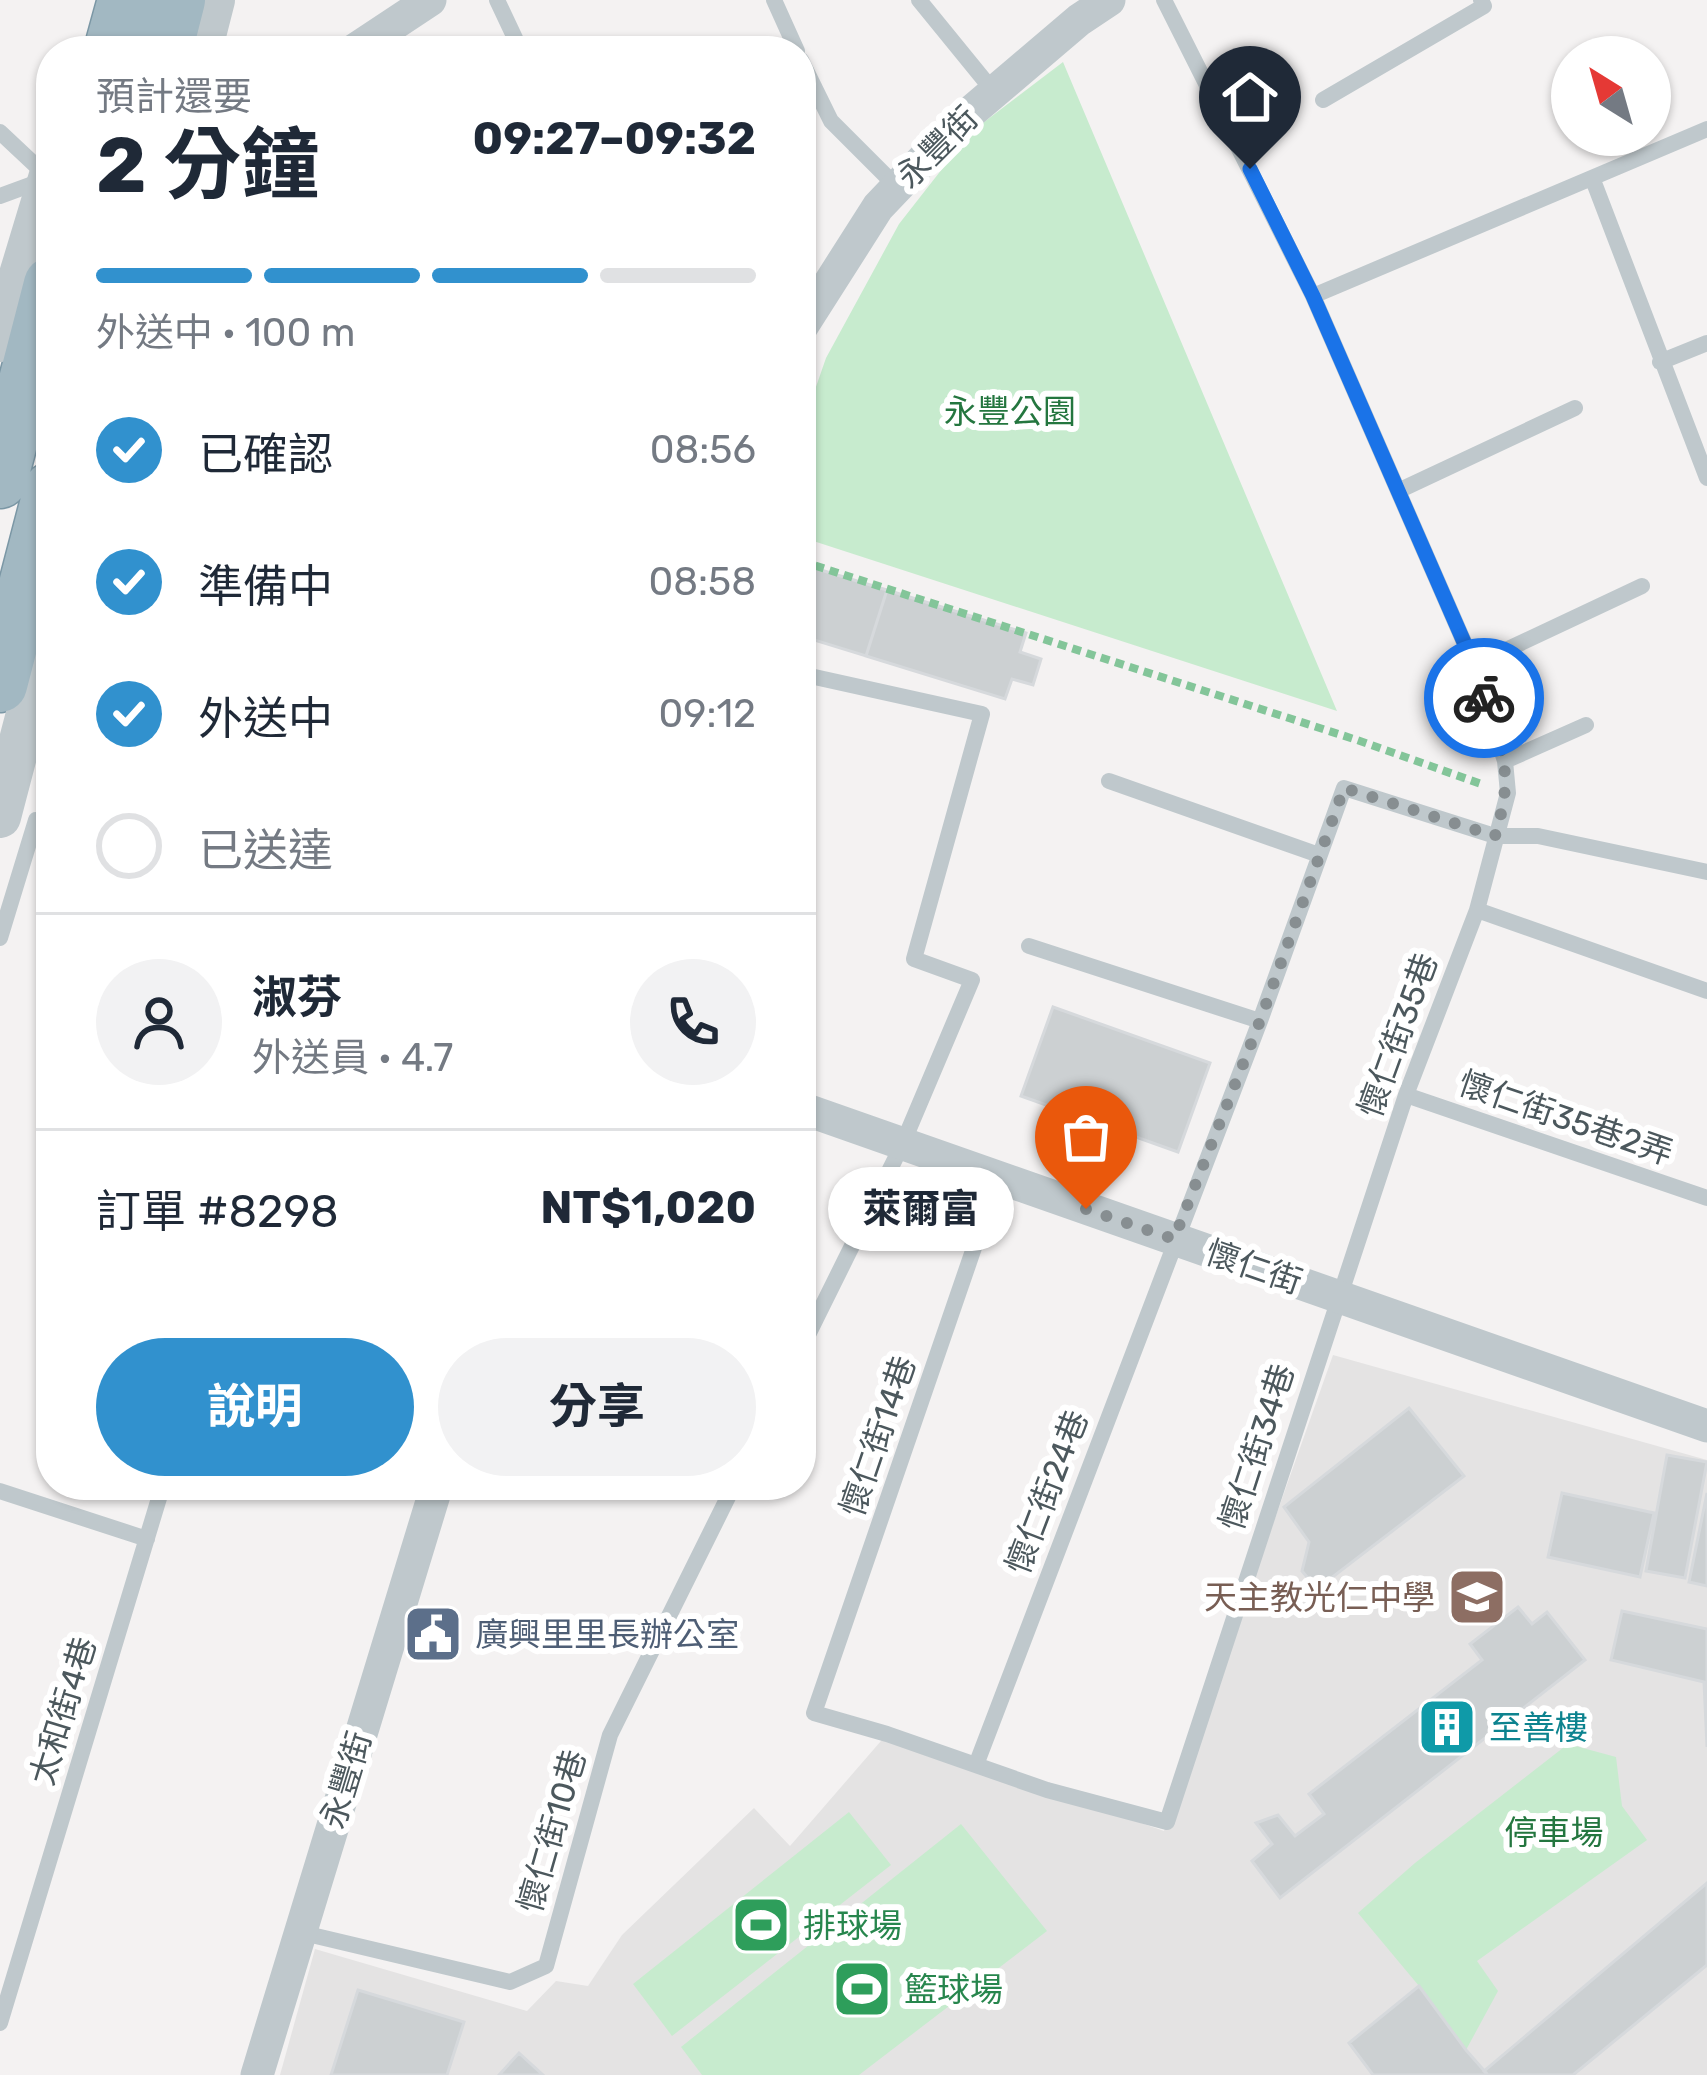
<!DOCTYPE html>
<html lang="zh-TW">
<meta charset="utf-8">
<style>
:root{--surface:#fff;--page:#f2f2f3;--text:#1f2937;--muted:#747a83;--line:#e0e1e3;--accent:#3191ce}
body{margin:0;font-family:Rubik,"Noto Sans TC",sans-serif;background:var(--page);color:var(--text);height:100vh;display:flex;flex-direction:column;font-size:45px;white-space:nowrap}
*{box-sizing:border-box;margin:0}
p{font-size:39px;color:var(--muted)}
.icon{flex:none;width:66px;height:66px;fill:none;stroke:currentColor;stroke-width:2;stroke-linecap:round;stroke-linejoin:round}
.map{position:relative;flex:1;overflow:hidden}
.panel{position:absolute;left:36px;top:36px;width:780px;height:1464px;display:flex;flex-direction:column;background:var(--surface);border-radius:48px;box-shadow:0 3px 9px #0004}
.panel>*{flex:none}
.needle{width:78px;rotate:323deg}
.buttons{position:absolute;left:1551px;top:36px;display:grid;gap:24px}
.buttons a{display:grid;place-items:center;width:120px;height:120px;border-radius:50%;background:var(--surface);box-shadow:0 3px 9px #0004;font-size:60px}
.pin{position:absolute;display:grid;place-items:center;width:102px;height:102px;color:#fff;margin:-123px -51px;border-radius:50% 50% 50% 0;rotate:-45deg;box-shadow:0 0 12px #0007}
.pin .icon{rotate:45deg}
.courier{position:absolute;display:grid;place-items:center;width:120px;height:120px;margin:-60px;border:9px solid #1a73e8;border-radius:50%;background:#fff;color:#222;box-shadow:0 3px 15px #0007}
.bubble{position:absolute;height:84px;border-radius:42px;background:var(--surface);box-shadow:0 3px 9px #0004;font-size:39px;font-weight:700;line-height:84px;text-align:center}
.summary em{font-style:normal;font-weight:700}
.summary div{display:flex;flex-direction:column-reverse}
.summary{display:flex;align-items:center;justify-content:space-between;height:204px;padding:0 60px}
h1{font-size:78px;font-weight:700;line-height:90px}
.bar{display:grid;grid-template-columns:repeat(4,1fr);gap:18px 12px;align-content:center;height:144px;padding:0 60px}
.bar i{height:15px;border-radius:9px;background:var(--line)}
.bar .active{background:var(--accent)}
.bar p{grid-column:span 4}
.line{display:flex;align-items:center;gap:30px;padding:0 60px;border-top:3px solid var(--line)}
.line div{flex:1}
.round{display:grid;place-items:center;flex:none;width:126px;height:126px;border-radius:63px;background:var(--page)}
ol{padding:0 60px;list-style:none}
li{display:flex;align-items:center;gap:36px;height:132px}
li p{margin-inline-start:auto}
li .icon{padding:12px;border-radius:50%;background:var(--accent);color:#fff;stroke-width:4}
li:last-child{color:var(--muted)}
li i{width:66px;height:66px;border:6px solid var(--line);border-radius:50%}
.button{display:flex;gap:24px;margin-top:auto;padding:24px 60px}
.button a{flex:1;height:138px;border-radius:72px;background:var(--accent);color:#fff;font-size:48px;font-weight:700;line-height:138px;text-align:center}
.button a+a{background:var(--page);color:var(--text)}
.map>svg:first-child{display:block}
</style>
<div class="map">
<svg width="1707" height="2075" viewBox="0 0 1707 2075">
<rect width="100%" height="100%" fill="#f4f2f2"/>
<path fill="#e4e3e3" d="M1333 1355 1707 1460V2075H280L315 1949 527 2011 556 1981 588 1986 622 1935 754 1808 790 1846 887 1734 1164 1831Z"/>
<path fill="#c7ebce" d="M1063 62 1337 711 801 537V430L826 358 899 224 971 132Z
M1568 1744 1616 1757 1622 1806 1647 1840 1477 1961 1498 1991 1466 2050 1419 1986 1358 1913 1415 1863Z
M849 1812 891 1865 672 2036 633 1984Z
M961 1824 1047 1931 859 2075H702L681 2047Z"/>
<path fill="#ccd0d2" stroke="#d6d9dc" stroke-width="3" d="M801 564 887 590 866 656 801 636Z
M887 590 1026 633 1020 652 1041 659 1033 685 1012 679 1005 699 866 656Z
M1053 1007 1210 1063 1178 1152 1021 1096Z
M1409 1408 1464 1476 1317 1589 1302 1571 1309 1542 1284 1507Z
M1667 1455 1707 1462 1685 1578 1646 1571Z
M1562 1493 1654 1513 1640 1577 1548 1557Z
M1707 1493V1586L1689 1582Z
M1518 1607 1532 1624 1547 1612 1585 1660 1280 1898 1252 1861 1272 1844 1256 1823 1278 1815 1295 1836 1324 1814 1309 1794 1482 1660 1470 1644Z
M1622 1611 1707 1629V1747L1704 1682 1611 1660Z
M1707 1883V1965L1573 2075H1488L1484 2071Z
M1419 1986 1466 2050 1488 2075H1373L1349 2043Z
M358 1990 464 2022 447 2075H331Z
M519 2053 543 2075H499Z"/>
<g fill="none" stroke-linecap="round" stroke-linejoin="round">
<g stroke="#7b97a5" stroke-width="57">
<path id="trunk" d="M111 51 125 0
M165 51 178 0
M0 481 51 284
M0 685 51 489"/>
</g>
<path stroke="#83c599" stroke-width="8" stroke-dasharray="9 6" stroke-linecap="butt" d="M801 561 1357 740 1484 785"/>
<path stroke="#bfc8cc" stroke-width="16" d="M497 0 521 51
M774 0 797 51
M919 0 994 92
M801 60 831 121 897 187
M1323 100 1484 6 1481 0
M0 132 49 178 0 196
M1593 180 1707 478
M1313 296 1707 129
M1660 362 1707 343
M1398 491 1575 408
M1474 665 1642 586
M801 674 982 714 914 959 972 980 903 1143 801 1349
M1505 761 1586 725
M1109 781 1319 855
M1477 910 1707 991
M0 938 36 820H51
M1029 946 1260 1021
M1406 1095 1707 1198
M998 1178 814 1713 887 1734 1047 1790 1167 1822 1406 1095 1477 910 1508 793 1505 761 1474 665 1313 296 1164 0
M0 1491 147 1539
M976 1765 1260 1021 1344 788 1495 836H1538L1707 872
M299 1932 510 1982 546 1966 610 1735 734 1485
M0 2023 163 1485"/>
<path stroke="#bfc8cc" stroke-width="33" d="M353 51 430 0
M801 328 878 207 959 122 1079 20 1109 0
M801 1108 1707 1426
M257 2075 437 1485"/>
<path stroke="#bfc8cc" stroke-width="42" d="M201 51 214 0
M0 341 51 172
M0 817 51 622"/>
<use href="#trunk" stroke="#a2b8c2" stroke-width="54"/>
</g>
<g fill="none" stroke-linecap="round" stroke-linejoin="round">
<path stroke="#878e91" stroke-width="12" stroke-dasharray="0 21.6" d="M1086 1209 1174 1239 1260 1021 1344 788 1495 836C1514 773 1504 759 1484 698"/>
<path stroke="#1a73e8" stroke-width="15" d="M1250 169 1313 296 1474 665 1484 698"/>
</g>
<defs>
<g id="school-square" transform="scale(3)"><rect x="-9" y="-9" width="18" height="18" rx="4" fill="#8d6e63" stroke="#fff"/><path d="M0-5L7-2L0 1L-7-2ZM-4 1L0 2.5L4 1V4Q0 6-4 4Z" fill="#fff"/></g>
<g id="civic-square" transform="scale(3)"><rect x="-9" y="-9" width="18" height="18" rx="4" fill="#5c6f8a" stroke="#fff"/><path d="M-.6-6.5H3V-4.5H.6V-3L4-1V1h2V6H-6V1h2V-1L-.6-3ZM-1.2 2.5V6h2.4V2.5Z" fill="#fff"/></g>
<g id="building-square" transform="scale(3)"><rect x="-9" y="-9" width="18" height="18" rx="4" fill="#0f9aa8" stroke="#fff"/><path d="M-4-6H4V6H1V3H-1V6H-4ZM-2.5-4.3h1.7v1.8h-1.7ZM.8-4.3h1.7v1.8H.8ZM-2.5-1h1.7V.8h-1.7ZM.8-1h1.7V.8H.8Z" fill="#fff"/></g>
<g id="stadium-square" transform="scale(3)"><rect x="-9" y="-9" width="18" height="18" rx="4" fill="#2e9e5b" stroke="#fff"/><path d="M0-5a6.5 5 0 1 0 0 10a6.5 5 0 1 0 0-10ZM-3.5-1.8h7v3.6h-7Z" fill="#fff"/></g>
</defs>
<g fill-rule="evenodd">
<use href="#school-square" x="1477" y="1597"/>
<use href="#civic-square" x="433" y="1634"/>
<use href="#building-square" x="1447" y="1727"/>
<use href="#stadium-square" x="761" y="1925"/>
<use href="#stadium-square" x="862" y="1989"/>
</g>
<g text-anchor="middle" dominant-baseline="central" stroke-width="12" stroke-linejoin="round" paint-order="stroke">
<g font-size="33" fill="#4c585d" stroke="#fff">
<text transform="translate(937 147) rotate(-45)">永豐街</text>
<text transform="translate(1398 1035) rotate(-70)">懷仁街35巷</text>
<text transform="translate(1566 1118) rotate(19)">懷仁街35巷2弄</text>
<text transform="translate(1254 1267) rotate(19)">懷仁街</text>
<text transform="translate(878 1436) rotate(-71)">懷仁街14巷</text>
<text transform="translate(1257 1447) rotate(-72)">懷仁街34巷</text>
<text transform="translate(1047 1492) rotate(-69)">懷仁街24巷</text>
<text transform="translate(63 1711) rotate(-73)">太和街4巷</text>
<text transform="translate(346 1780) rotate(-73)">永豐街</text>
<text transform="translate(552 1831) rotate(-74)">懷仁街10巷</text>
</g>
<g font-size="33" fill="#24763f" stroke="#fff">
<text x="1010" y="411">永豐公園</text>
<text x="1554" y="1832">停車場</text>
</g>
<g font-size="33" fill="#785e54" stroke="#fff" text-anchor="end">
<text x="1435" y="1597">天主教光仁中學</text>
</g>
<g font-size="33" fill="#4e5e75" stroke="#fff" text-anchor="start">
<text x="475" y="1634">廣興里里長辦公室</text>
</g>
<g font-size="33" fill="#0d838f" stroke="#fff" text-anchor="start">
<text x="1489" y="1727">至善樓</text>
</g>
<g font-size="33" fill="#27864d" stroke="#fff" text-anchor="start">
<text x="803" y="1925">排球場</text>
<text x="904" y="1989">籃球場</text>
</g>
</g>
</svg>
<div class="buttons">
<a><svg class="needle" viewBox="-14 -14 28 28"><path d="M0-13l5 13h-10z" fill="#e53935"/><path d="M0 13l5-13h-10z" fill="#747a83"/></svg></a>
</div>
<div class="pin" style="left:1086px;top:1209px;background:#ea580c"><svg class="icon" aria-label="bag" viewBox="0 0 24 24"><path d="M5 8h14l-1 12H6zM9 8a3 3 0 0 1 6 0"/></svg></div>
<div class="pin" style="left:1250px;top:169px;background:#1f2937"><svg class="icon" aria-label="home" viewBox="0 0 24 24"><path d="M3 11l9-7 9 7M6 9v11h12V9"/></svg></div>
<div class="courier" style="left:1484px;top:698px"><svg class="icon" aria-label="bike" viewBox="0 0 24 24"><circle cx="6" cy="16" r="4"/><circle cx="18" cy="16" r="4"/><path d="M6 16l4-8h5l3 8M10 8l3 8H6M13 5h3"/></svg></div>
<div class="bubble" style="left:828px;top:1167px;width:186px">萊爾富</div>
<section class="panel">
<div class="summary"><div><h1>2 分鐘</h1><p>預計還要</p></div><em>09:27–09:32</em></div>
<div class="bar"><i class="active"></i><i class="active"></i><i class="active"></i><i></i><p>外送中 · 100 m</p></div>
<ol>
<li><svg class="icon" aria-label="check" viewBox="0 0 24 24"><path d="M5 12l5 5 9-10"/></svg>已確認<p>08:56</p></li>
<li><svg class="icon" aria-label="check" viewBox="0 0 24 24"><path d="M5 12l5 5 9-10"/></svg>準備中<p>08:58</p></li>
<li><svg class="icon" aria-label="check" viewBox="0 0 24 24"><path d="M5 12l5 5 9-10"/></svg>外送中<p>09:12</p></li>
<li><i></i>已送達</li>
</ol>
<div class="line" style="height:216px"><a class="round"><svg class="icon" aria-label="person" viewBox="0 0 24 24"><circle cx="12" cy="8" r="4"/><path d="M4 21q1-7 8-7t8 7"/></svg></a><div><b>淑芬</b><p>外送員 · 4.7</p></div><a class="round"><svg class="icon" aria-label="phone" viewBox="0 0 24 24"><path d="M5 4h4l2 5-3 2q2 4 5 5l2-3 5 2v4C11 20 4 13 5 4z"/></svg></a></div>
<div class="line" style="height:156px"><div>訂單 #8298</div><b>NT$1,020</b></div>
<div class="button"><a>說明</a><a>分享</a></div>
</section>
</div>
